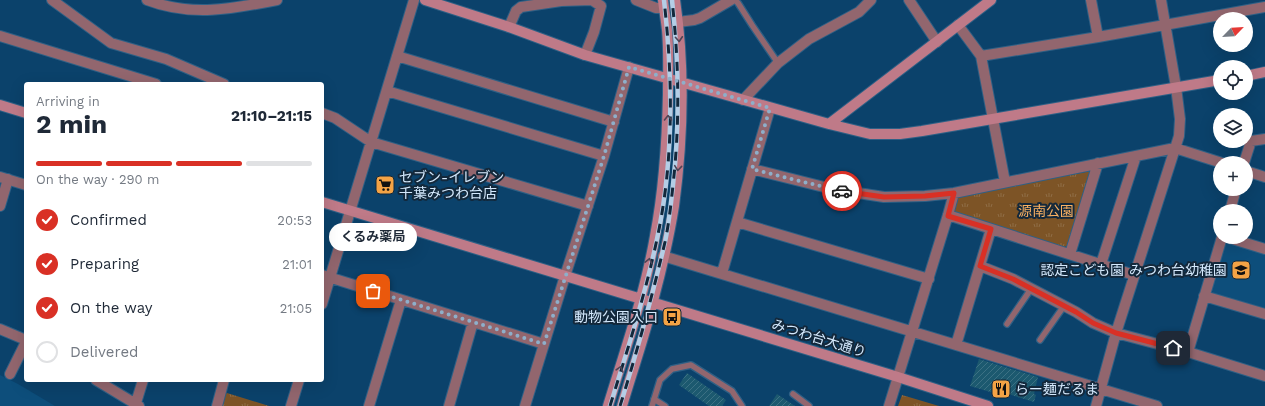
<!DOCTYPE html>
<meta charset="utf-8">
<style>
:root{--surface:#fff;--page:#f2f2f3;--text:#1f2937;--muted:#747a83;--line:#e0e1e3;--accent:#d93025}
body{margin:0;font-family:"Work Sans","Noto Sans JP",sans-serif;background:var(--page);color:var(--text);height:100vh;display:flex;flex-direction:column;font-size:15px;white-space:nowrap}
*{box-sizing:border-box;margin:0}
p{font-size:13px;color:var(--muted)}
.icon{flex:none;width:22px;height:22px;fill:none;stroke:currentColor;stroke-width:2;stroke-linecap:round;stroke-linejoin:round}
.map{position:relative;flex:1;overflow:hidden}
.side{position:absolute;left:24px;top:82px;width:300px;height:300px;display:flex;flex-direction:column;background:var(--surface);border-radius:4px;box-shadow:0 4px 16px #0002}
.side>*{flex:none}
.needle{width:26px;rotate:65deg}
.tools{position:absolute;left:1213px;top:12px;display:grid;gap:8px}
.tools a{display:grid;place-items:center;width:40px;height:40px;border-radius:50%;background:var(--surface);box-shadow:0 4px 16px #0002;font-size:20px}
.pin{position:absolute;display:grid;place-items:center;width:34px;height:34px;color:#fff;margin:-17px;border-radius:8px;box-shadow:0 2px 6px #0006}
.courier{position:absolute;display:grid;place-items:center;width:40px;height:40px;margin:-20px;border:3px solid #d93025;border-radius:50%;background:#fff;color:#222;box-shadow:0 1px 5px #0007}
.bubble{position:absolute;height:28px;border-radius:14px;background:var(--surface);box-shadow:0 4px 16px #0002;font-size:13px;font-weight:700;line-height:28px;text-align:center}
.head em{font-style:normal;font-weight:700}
.head div{display:flex;flex-direction:column-reverse}
.head{display:flex;align-items:center;justify-content:space-between;height:68px;padding:0 12px}
h1{font-size:26px;font-weight:700;line-height:30px}
.bar{display:grid;grid-template-columns:repeat(4,1fr);gap:6px 4px;align-content:center;height:48px;padding:0 12px}
.bar i{height:5px;border-radius:3px;background:var(--line)}
.bar .on{background:var(--accent)}
.bar p{grid-column:span 4}
ol{padding:0 12px;list-style:none}
li{display:flex;align-items:center;gap:12px;height:44px}
li p{margin-inline-start:auto}
li .icon{padding:4px;border-radius:50%;background:var(--accent);color:#fff;stroke-width:4}
li:last-child{color:var(--muted)}
li i{width:22px;height:22px;border:2px solid var(--line);border-radius:50%}
.map>svg:first-child{display:block}
</style>
<div class="map">
<svg width="1265" height="406" viewBox="0 0 1265 406">
<defs>
<pattern id="park-tufts" width="24" height="20" patternUnits="userSpaceOnUse"><rect width="24" height="20" fill="#7d5426"/><path d="M3 7l-1-3M5 7V3M7 7l1-3M15 17l-1-3M17 17v-4M19 17l1-3" fill="none" stroke="#8f6d46"/></pattern>
<pattern id="building-hatch" width="6" height="6" patternUnits="userSpaceOnUse"><rect width="6" height="6" fill="#1c596f"/><path d="M-1 1l2-2M0 6l6-6M5 7l2-2" fill="none" stroke="#3c7184"/></pattern>
</defs>
<rect width="100%" height="100%" fill="#0b426b"/>
<path fill="#0d4e7b" d="M1229 241 1265 252V308L1214 294 1211 289 1224 244Z
M0 375 18 384 55 406H0Z"/>
<path fill="url(#park-tufts)" d="M1091 171 1067 246 1062 248 954 215 952 211 956 196Z
M227 393 269 406H219L222 396Z
M902 395 939 406H898Z"/>
<path fill="url(#building-hatch)" d="M979 359 1038 377 1034 394 1036 395 1034 402 998 391 997 394 970 386Z
M687 373 726 400 722 406H709L679 385Z
M777 394 795 406H769Z"/>
<g fill="none" stroke-linecap="round" stroke-linejoin="round">
<g stroke="#2f6085" stroke-width="8">
<path id="lane" d="M735 0 738 3 752 25 778 63
M1007 324 1031 289
M1040 340 1064 306
M793 394 809 406
M654 399 665 406
M652 406 660 380 672 369 691 365 732 391 742 406"/>
</g>
<g stroke="#2f6085" stroke-width="12">
<path id="street" d="M52 0 111 43 166 59 224 84
M147 0C191 17 232 9 277 0
M636 0 656 8H663
M909 0 937 42
M1091 0 1098 37
M678 22 694 20 700 18 731 0
M958 25 981 56 1005 182
M509 27 516 11 521 7 561 1 592 0 601 6 594 32 585 55
M0 36 156 84
M397 56 614 122
M981 56 1098 37 1265 7
M387 91 604 156
M743 100 778 63 809 39 859 12 871 0
M322 113 335 118 371 142 588 206
M1244 163 1251 141 1265 139
M752 169 832 189 884 197 925 196 954 193 1175 148 1222 163
M1246 171 1265 177
M0 177 26 185
M0 206 8 179
M1230 211 1236 189
M948 215 1134 275
M737 222 929 279
M1226 237 1265 249
M1070 254 1098 163
M663 256 1157 406
M1101 264 1136 156
M980 266 1013 279 1076 312 1093 323 1116 333 1188 352 1222 237
M722 273 770 108
M322 275 544 344
M1204 296 1265 314
M322 304 414 0
M0 329 26 340
M956 345 991 229
M1188 352 1265 376
M10 374 26 342
M96 380 139 406
M135 406 143 380
M217 406 224 380
M291 406 299 380
M369 406 401 300
M449 406 473 322
M525 406 565 276 604 156 629 67
M889 406 948 215 954 193
M1096 406 1116 333 1179 136 1180 119 1176 87 1161 0"/>
</g>
<g stroke="#2f6085" stroke-width="12">
<path id="secondary" d="M425 0 509 27 585 55 829 124 870 134H900L922 131 1220 80
M1246 76 1265 72
M0 105 26 113
M829 124 991 0
M322 202 898 377 988 406
M608 406C625 350 645 294 655 236 664 189 667 142 668 94 668 73 669 51 667 30 666 20 664 10 663 0
M622 406C632 371 645 336 653 301 661 271 669 237 674 206 683 138 685 68 675 0"/>
</g>
<use href="#lane" stroke="#92666e" stroke-width="5.5"/>
<use href="#street" stroke="#92666e" stroke-width="10"/>
<use href="#secondary" stroke="#bf7a88" stroke-width="10"/>
<g stroke="#b4cee6" stroke-width="4.5">
<path id="rail" d="M610 406C627 351 645 296 657 239 674 161 673 79 664 0
M620 406C637 352 652 297 665 242 669 223 671 204 673 185 680 123 679 62 672 0"/>
</g>
<use href="#rail" stroke="#13283b" stroke-width="3" stroke-dasharray="9" stroke-linecap="butt"/>
</g>
<defs><path id="oneway-chevron" d="M-2-3.5L2.5 0L-2 3.5" fill="none" stroke-width="1.6" stroke-linecap="round" stroke-linejoin="round"/></defs>
<g stroke="#4f4556">
<use href="#oneway-chevron" transform="translate(679 39) rotate(86)"/>
<use href="#oneway-chevron" transform="translate(668 118) rotate(-89)"/>
<use href="#oneway-chevron" transform="translate(678 168) rotate(96)"/>
<use href="#oneway-chevron" transform="translate(649 261) rotate(-77)"/>
<use href="#oneway-chevron" transform="translate(620 369) rotate(-73)"/>
</g>
<g fill="none" stroke-linecap="round" stroke-linejoin="round">
<path stroke="#8eafca" stroke-width="4" stroke-dasharray="0 7.2" d="M373 291 544 344 604 156 629 67 770 108 752 169 832 189 842 191"/>
<path stroke="#d93025" stroke-width="5" d="M842 191 884 197 925 196 954 193 948 216 991 229 980 266 1013 279 1076 312 1093 323 1116 333 1173 348"/>
</g>
<defs>
<g id="supermarket-square" transform="scale(1)"><rect x="-9" y="-9" width="18" height="18" rx="4" fill="#f4a345" stroke="#13283b"/><path d="M-6-5.5h2.5l.6 2H6L4.5 2H-2.5L-4.4-4H-6ZM-1.5 3.2a1.3 1.3 0 1 0 .1 0ZM3 3.2a1.3 1.3 0 1 0 .1 0Z" fill="#111"/></g>
<g id="school-square" transform="scale(1)"><rect x="-9" y="-9" width="18" height="18" rx="4" fill="#f4a345" stroke="#13283b"/><path d="M0-5L7-2L0 1L-7-2ZM-4 1L0 2.5L4 1V4Q0 6-4 4Z" fill="#111"/></g>
<g id="bus-square" transform="scale(1)"><rect x="-9" y="-9" width="18" height="18" rx="4" fill="#f4a345" stroke="#13283b"/><path d="M-5-6H5V4H4V6H2V4H-2V6H-4V4H-5ZM-3.5-4V0h7V-4ZM-3.5 1.2v1.5H-2V1.2ZM2 1.2v1.5H3.5V1.2Z" fill="#111"/></g>
<g id="restaurant-square" transform="scale(1)"><rect x="-9" y="-9" width="18" height="18" rx="4" fill="#f4a345" stroke="#13283b"/><path d="M-5-6h1v4h1v-4h1v4h1v-4h1v5L-1.5 .5V6h-2V.5L-5-1ZM5-6V6H3V1.5H1.5Q1.5-4 5-6Z" fill="#111"/></g>
</defs>
<g fill-rule="evenodd">
<use href="#supermarket-square" x="385" y="185"/>
<use href="#school-square" x="1241" y="270"/>
<use href="#bus-square" x="672" y="317"/>
<use href="#restaurant-square" x="1001" y="389"/>
</g>
<g text-anchor="middle" dominant-baseline="central" stroke-width="4" stroke-linejoin="round" paint-order="stroke">
<g font-size="14" fill="#d4e9fd" stroke="#13283b" text-anchor="start">
<text x="399" y="177">セブン-イレブン<tspan x="399" dy="16">千葉みつわ台店</tspan></text>
<text x="1227" y="270" text-anchor="end">認定こども園 みつわ台幼稚園</text>
<text x="658" y="317" text-anchor="end">動物公園入口</text>
<text x="1015" y="389">らー麺だるま</text>
</g>
<g font-size="14" fill="#f8b062" stroke="#13283b">
<text x="1046" y="211">源南公園</text>
</g>
<g font-size="14" fill="#d4e9fd" stroke="#13283b">
<text transform="translate(819 338) rotate(17)">みつわ台大通り</text>
</g>
</g>
</svg>
<div class="tools">
<a><svg class="needle" viewBox="-14 -14 28 28"><path d="M0-13l5 13h-10z" fill="#e53935"/><path d="M0 13l5-13h-10z" fill="#747a83"/></svg></a>
<a><svg class="icon" aria-label="locate" viewBox="0 0 24 24"><circle cx="12" cy="12" r="6"/><path d="M12 2v4M12 18v4M2 12h4M18 12h4"/></svg></a>
<a><svg class="icon" aria-label="layers" viewBox="0 0 24 24"><path d="M12 4l9 5-9 5-9-5zM3 14l9 5 9-5"/></svg></a>
<a>+</a>
<a>−</a>
</div>
<div class="pin" style="left:373px;top:291px;background:#ea580c"><svg class="icon" aria-label="bag" viewBox="0 0 24 24"><path d="M5 8h14l-1 12H6zM9 8a3 3 0 0 1 6 0"/></svg></div>
<div class="pin" style="left:1173px;top:348px;background:#1f2937"><svg class="icon" aria-label="home" viewBox="0 0 24 24"><path d="M3 11l9-7 9 7M6 9v11h12V9"/></svg></div>
<div class="courier" style="left:842px;top:191px"><svg class="icon" aria-label="car" viewBox="0 0 24 24"><path d="M5 17H2v-5l4-1 3-4h7l3 4 3 1v5h-3M9 17h6M6 11h13"/><circle cx="7" cy="17" r="2"/><circle cx="17" cy="17" r="2"/></svg></div>
<div class="bubble" style="left:329px;top:223px;width:88px">くるみ薬局</div>
<section class="side">
<div class="head"><div><h1>2 min</h1><p>Arriving in</p></div><em>21:10–21:15</em></div>
<div class="bar"><i class="on"></i><i class="on"></i><i class="on"></i><i></i><p>On the way · 290 m</p></div>
<ol>
<li><svg class="icon" aria-label="check" viewBox="0 0 24 24"><path d="M5 12l5 5 9-10"/></svg>Confirmed<p>20:53</p></li>
<li><svg class="icon" aria-label="check" viewBox="0 0 24 24"><path d="M5 12l5 5 9-10"/></svg>Preparing<p>21:01</p></li>
<li><svg class="icon" aria-label="check" viewBox="0 0 24 24"><path d="M5 12l5 5 9-10"/></svg>On the way<p>21:05</p></li>
<li><i></i>Delivered</li>
</ol>
</section>
</div>
